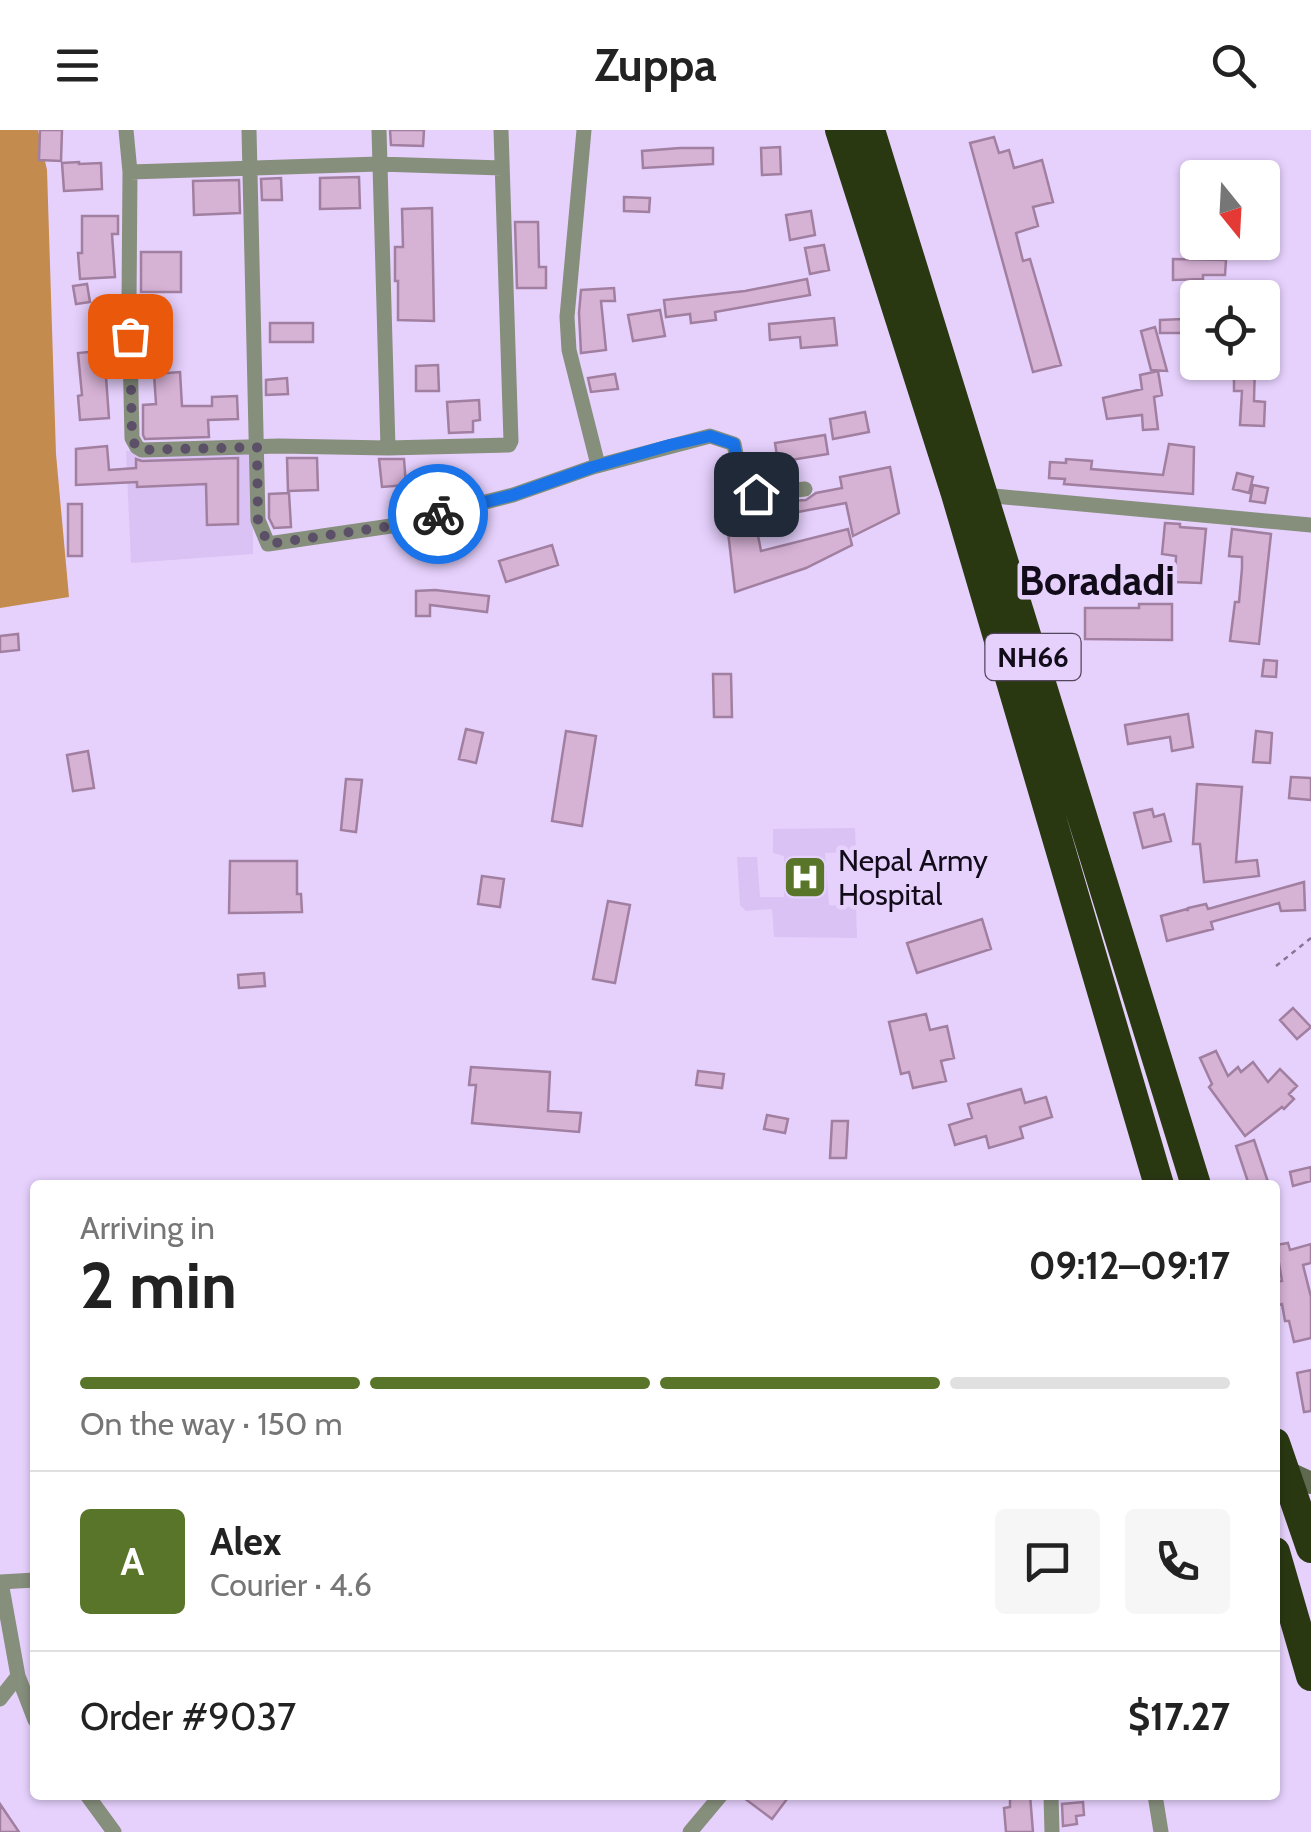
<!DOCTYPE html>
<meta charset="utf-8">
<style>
:root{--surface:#fff;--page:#f6f6f6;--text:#222;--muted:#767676;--line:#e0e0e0;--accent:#597529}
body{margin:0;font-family:Cabin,sans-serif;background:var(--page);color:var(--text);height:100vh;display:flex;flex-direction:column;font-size:38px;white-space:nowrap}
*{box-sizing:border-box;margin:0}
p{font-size:32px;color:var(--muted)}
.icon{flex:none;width:55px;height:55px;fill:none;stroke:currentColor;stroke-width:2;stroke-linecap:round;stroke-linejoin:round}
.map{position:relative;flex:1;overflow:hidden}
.details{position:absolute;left:30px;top:1050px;width:1250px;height:620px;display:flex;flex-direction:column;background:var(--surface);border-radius:10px;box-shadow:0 2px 8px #0004}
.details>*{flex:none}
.needle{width:65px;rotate:162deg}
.controls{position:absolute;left:1180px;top:30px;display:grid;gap:20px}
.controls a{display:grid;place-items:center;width:100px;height:100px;border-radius:10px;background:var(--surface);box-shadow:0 2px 8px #0004;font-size:50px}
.pin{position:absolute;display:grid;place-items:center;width:85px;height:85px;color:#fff;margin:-42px;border-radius:20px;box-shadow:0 5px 15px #0006}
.courier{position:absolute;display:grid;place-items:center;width:100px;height:100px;margin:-50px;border:8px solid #1a73e8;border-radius:50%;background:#fff;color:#222;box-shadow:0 2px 12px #0007}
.headline em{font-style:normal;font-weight:800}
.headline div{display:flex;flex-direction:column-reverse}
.headline{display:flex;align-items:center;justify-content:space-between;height:170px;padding:0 50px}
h1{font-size:65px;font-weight:800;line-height:75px}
.bar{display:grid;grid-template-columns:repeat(4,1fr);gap:15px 10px;align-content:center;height:120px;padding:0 50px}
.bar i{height:12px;border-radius:8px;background:var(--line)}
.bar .selected{background:var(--accent)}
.bar p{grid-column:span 4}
.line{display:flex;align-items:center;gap:25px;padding:0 50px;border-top:2px solid var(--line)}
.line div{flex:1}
.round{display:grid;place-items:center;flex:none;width:105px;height:105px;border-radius:10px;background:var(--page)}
header{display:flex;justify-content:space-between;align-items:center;height:130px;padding:0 50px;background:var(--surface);font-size:45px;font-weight:800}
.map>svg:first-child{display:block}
</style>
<header><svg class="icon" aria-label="menu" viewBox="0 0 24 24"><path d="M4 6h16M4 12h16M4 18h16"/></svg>Zuppa<svg class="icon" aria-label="search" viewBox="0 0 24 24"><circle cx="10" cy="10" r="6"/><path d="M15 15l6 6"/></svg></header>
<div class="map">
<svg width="1311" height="1702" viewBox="0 0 1311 1702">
<rect width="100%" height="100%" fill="#e6d1fd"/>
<path fill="#dbc2f4" d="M231 319 253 322V424L131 433 126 321Z
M855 698 856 722 825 723 829 775 856 777 857 808 774 807 772 779 746 781 740 775 737 727H757L760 767H784V726L773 723V699Z"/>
<path fill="#c38b4e" d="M0 0H38L47 40 56 324 69 467 0 478Z"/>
<path fill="#d6b2d5" stroke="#a17fa0" stroke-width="2.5" d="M40 0H62L61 31 39 30Z
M390 0H424L423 16 391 15Z
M994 7 999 23 1009 20 1014 38 1042 30 1053 72 1033 77 1038 96 1016 103 1023 131 1030 129 1061 235 1033 242 970 13Z
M780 17 781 44 762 45 761 18Z
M680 18H713V34L643 38 642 21Z
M79 32V34L101 33 102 59 64 61 62 33Z
M359 47 360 78 320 79V48Z
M281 48 282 70H262L261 49Z
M239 50 240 83 194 85 193 51Z
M624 67 650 68 649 82 624 81Z
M432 78 434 191 398 190V151H395V117H403L402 79Z
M811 81 815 105 790 110 786 85Z
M82 86H118V104H112L115 147 80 149 78 123H82Z
M515 92H538L539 137H546V158H517Z
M824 115 829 140 810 144 805 118Z
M141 122H181V162H141Z
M1173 129 1226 130 1225 145H1203V149L1173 150Z
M807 149 810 165 715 182 716 190 691 193 690 184 666 187 664 170 745 161Z
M87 154 90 172 76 174 73 156Z
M614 158 615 171H601L606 220 581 223 579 183 581 160Z
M660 180 665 206 633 211 628 185Z
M834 188 837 215 801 218 800 207 770 210 769 194Z
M1183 189 1184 203H1160V190Z
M270 193H313V212H270Z
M1155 197 1167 241 1151 240 1141 201Z
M107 220 110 246 106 247 109 288 80 290 78 266 82 265 78 223Z
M1243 232H1255L1254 271 1265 272 1264 296 1240 295 1242 261H1234V243L1243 244Z
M438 235 439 261H416V236Z
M1158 241 1162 265 1154 267 1158 299 1143 300 1142 285 1107 289 1103 268 1142 259 1140 245Z
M180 242 182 276H212V267L237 266 238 289 208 290 209 307 145 309 143 305V275L156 274 154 244Z
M615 244 618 259 591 262 588 248Z
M287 248 288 264 266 265V250Z
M479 270 480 290 473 291V302L449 303 447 272Z
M865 282 869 302 833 309 830 289Z
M825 305 828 324 778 332 775 313Z
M1169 314 1194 317 1193 364 1064 354 1065 349 1049 348 1050 332 1066 333V329L1092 331 1091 339 1163 345Z
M107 316 109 340 136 338V329L142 331 238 328V394L207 395 206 354 137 357V352L76 355V319Z
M287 328H317L318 360 288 361Z
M379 329H404L406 355 382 357Z
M890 337 899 383 853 406 846 373 755 390 761 421 848 399 852 415 806 438 735 462 725 376 806 370 816 363 842 358 840 347Z
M1237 343 1253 347 1249 363 1233 359Z
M1253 355 1268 358 1265 373 1250 371Z
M289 363 291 397 274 398 269 388V364Z
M68 374H82V426H68Z
M1165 393 1180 394V397L1206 399 1201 453 1175 452 1176 426 1162 424Z
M1232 399 1271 404 1259 514 1230 511 1235 472H1239L1242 438V427L1229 426Z
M552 415 558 435 506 452 499 431Z
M435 460 489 466 487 482 430 475V486H416V461Z
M1139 474H1172V510L1085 509V478H1139Z
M18 504 19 520 0 522V506Z
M1264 530 1277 531 1276 547 1262 546Z
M713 544H731L732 587H714Z
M1188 584 1193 617 1172 621 1170 607 1128 614 1125 595Z
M466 599 483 603 476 633 459 629Z
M566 601 596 606 582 696 552 691Z
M1256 601 1272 603 1270 633 1253 632Z
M88 621 94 658 73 661 67 625Z
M1291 647 1311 648V670L1289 668Z
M346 649 362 650 356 702 341 700Z
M1197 654 1242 657 1236 732 1257 730 1259 746 1204 752 1200 714H1193Z
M1152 679 1154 687 1164 684 1171 711 1143 718 1134 683Z
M230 731H297V764H301L302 782 229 783Z
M482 746 504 749 500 777 478 774Z
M1304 752 1305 780 1281 781 1279 773 1211 792 1213 799 1167 811 1161 786 1187 779 1188 781V778L1206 774 1208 779Z
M608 771 630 775 615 853 593 849Z
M982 789 991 819 917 843 907 813Z
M264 843 265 856 239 858 238 845Z
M1293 878 1311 897 1297 909 1280 890Z
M926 884 930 900 947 896 954 928 941 931 946 951 913 958 909 942 901 944 889 892Z
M1216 921 1228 946 1238 937 1241 942 1253 932 1268 952 1280 939 1297 956 1289 964 1294 969 1284 979 1282 977 1245 1006 1209 957 1212 954 1200 928Z
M471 937 550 942 548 981 581 983 579 1002 472 993 476 955H469Z
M698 941 724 944 722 958 696 955Z
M1021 959 1025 973 1046 967 1052 987 1020 997 1023 1008 989 1018 986 1006 955 1015 949 995 972 988 968 974Z
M767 985 788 989 785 1003 764 999Z
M832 991H848L846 1028H830Z
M1254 1010 1269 1055H1249L1236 1016Z
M1311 1037V1051L1293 1056 1290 1042Z
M1288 1113 1290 1120 1311 1114V1133L1303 1135 1311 1167V1208L1294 1212 1289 1191H1285L1282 1174 1275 1176V1152L1282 1151 1276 1115Z
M1311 1240V1281L1304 1282 1297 1243Z
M740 1665H790L772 1689Z
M1010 1665H1030L1033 1702H1006L1004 1678 1010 1677Z
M1083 1672 1084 1685 1076 1686 1077 1694 1063 1696 1062 1674Z
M0 1674 19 1702H0Z"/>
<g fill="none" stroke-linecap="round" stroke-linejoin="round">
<path stroke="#847694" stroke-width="2.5" stroke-dasharray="5 5" stroke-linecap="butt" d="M1276 836 1311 808"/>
<path stroke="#868e7c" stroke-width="15" d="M126 0 130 42 129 172 132 308 137 317 142 320 279 316 388 318 509 315 511 311 501 0
M249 0 258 390 268 414 391 396 513 365 593 337 710 306 734 314 740 345 756 364 805 359
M379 0 388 318
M584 0 567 187 569 220 598 335
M130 42 379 34 502 38
M983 365 1311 395
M0 1452 35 1450
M1 1452 18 1546 35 1590
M0 1569 18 1546
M87 1665 114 1702
M1051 1665 1052 1702
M1155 1665 1161 1702
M690 1702 721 1665"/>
<path stroke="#5e694f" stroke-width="22" d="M1283 1340 1311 1353"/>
<path stroke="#2a3812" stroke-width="30" d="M840 0 956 364 1159 1055
M870 0 1196 1055
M1275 1313 1311 1418
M1275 1422 1311 1546"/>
</g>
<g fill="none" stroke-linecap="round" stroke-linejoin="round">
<path stroke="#5c5069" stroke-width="10" stroke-dasharray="0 18" d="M130 206 132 308 136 317 142 320 257 317 258 390 268 414 391 396 438 384"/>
<path stroke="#1a73e8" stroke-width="12" d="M438 384 513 365 593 337 670 315 710 306 734 314 740 346 756 364"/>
</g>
<defs>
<g id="hospital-square" transform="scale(2.25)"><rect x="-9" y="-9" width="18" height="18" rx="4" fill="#597529" stroke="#e6d1fd"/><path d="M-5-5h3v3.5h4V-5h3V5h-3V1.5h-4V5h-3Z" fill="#fff"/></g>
</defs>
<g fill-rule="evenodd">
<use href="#hospital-square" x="805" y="747"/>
</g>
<g text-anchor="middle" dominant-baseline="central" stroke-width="9" stroke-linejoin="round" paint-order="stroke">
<rect fill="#e6d1fd" stroke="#52465d" stroke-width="2.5" x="985.5" y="504" width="95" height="46" rx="8"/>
<g font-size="28" font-weight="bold" fill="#120b19">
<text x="1033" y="527">NH66</text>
</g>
<g font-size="30" fill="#120b19" stroke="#e6d1fd" text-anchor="start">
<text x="838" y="730">Nepal Army<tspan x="838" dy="34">Hospital</tspan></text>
</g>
<g font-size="40" font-weight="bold" fill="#120b19" stroke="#e6d1fd">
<text x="1097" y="450">Boradadi</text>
</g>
</g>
</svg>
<div class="controls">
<a><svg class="needle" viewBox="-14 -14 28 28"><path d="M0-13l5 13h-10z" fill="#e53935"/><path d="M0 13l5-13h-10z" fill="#767676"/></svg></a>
<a><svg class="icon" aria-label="locate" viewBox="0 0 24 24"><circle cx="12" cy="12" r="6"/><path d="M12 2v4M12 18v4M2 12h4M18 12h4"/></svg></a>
</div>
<div class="pin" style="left:130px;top:206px;background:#ea580c"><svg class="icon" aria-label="bag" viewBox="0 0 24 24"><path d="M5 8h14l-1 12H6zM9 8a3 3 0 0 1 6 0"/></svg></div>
<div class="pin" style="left:756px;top:364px;background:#1f2937"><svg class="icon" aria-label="home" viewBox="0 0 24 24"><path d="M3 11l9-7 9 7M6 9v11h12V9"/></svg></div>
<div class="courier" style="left:438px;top:384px"><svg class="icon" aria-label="bike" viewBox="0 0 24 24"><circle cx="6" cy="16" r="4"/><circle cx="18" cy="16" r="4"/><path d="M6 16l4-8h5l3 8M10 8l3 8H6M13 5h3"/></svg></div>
<section class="details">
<div class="headline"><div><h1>2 min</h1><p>Arriving in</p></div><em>09:12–09:17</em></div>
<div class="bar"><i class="selected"></i><i class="selected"></i><i class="selected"></i><i></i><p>On the way · 150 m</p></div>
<div class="line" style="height:180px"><b class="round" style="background:var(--accent);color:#fff">A</b><div><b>Alex</b><p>Courier · 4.6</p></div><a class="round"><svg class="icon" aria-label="chat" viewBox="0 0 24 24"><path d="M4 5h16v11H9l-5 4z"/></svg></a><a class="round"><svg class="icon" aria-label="phone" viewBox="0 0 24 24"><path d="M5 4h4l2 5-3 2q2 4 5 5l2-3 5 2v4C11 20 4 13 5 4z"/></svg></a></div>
<div class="line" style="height:130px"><div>Order #9037</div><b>$17.27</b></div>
</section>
</div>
